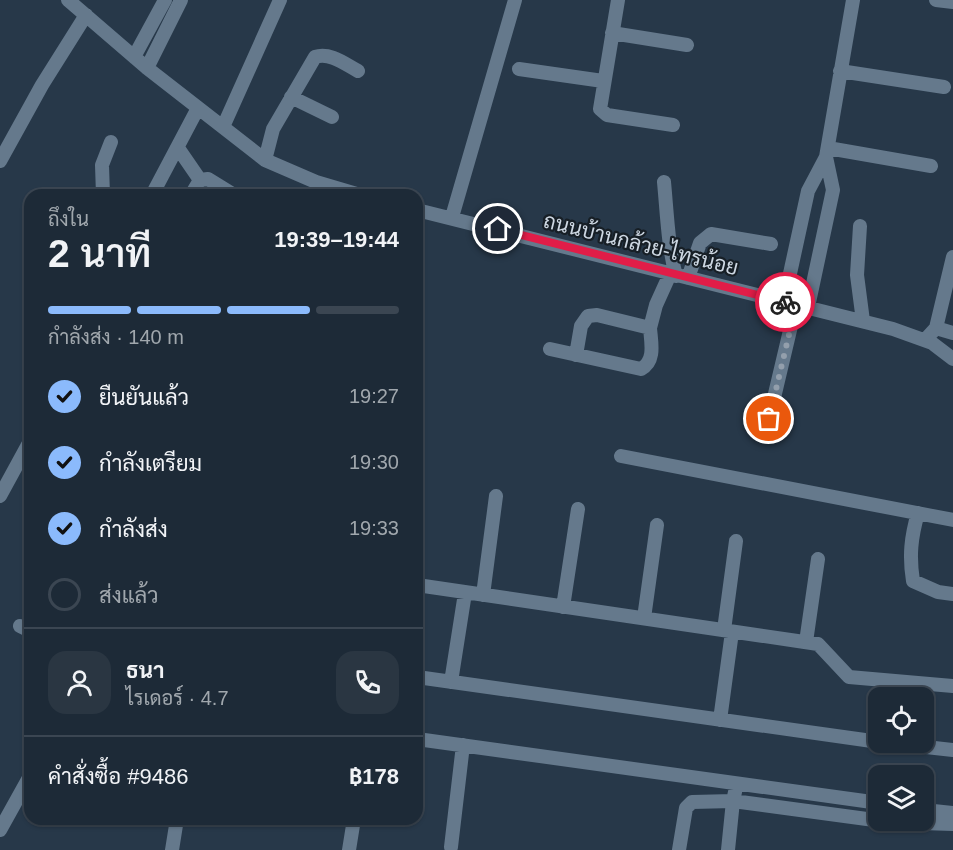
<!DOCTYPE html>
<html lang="th">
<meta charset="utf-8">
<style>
:root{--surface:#1d2a37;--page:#2a3642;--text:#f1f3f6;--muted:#a0a7ad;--line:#3b4652;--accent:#8bbafc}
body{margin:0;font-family:Arial,Sarabun,sans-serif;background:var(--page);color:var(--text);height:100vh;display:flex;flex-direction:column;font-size:22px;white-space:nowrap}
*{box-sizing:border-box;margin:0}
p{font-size:20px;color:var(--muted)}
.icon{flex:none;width:33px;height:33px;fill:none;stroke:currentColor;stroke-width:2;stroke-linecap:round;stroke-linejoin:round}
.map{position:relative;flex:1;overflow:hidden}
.details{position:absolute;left:24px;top:189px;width:399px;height:636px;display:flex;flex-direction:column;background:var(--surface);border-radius:18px;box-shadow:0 2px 4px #0004,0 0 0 2px var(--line)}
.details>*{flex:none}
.controls{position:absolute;left:868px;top:687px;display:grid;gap:12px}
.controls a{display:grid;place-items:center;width:66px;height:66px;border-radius:12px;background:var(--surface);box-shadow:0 2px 4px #0004,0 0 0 2px var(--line);font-size:30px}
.pin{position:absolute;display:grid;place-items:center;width:51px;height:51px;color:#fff;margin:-26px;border:3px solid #fff;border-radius:50%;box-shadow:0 2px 6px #0007}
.courier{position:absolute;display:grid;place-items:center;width:60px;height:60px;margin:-30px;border:4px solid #e11d48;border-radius:50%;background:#fff;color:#222;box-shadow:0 2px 8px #0007}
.headline em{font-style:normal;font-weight:600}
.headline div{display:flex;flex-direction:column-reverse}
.headline{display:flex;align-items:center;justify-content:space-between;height:102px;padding:0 24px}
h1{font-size:39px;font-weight:600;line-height:45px}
.bar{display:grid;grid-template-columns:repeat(4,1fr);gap:9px 6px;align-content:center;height:72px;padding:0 24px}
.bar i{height:8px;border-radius:4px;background:var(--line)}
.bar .selected{background:var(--accent)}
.bar p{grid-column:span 4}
.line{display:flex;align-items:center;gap:15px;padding:0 24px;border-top:2px solid var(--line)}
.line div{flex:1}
.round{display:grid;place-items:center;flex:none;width:63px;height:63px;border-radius:18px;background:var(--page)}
ol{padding:0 24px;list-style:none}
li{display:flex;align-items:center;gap:18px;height:66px}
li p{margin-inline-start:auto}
li .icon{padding:6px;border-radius:50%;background:var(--accent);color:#111;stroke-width:4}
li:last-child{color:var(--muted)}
li i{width:33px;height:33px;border:3px solid var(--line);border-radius:50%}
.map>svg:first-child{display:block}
</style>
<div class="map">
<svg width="953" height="850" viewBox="0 0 953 850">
<rect width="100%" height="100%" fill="#273849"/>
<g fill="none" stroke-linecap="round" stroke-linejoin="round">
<path stroke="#65798c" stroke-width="14" d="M68 0 147 68 265 160 316 182 360 195
M618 0 600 109 607 115 673 125
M936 0 953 2
M612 33 687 45
M134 57 165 0
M147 68 181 0
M519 69 603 81
M840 71 944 87
M291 97 332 117
M223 127 280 0
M178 148 200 180
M828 148 931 166
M265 160 273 129 315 57C330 52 345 64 358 71
M0 161 42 85 86 15
M200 180 208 179 234 195
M664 182C667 213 668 246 676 276
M103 195 102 165 111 142
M152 195 198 108
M191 195 200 180
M417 210 893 329 932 343 953 359
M452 217 515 0
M860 226 857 275 863 321
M688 278 700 243 711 234 771 244
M784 301 808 191 826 157 853 0
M808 307 833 190 826 157
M936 328 953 333
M925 340 936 328 953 257
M550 349 641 369C656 361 651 342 650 328
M576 355 581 326 588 316 597 315 650 328 656 305 670 274
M769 419 796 305
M621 456 953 520
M0 496 30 441
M918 513C911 537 909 556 913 581L938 592 953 594
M417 585 818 644 849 677 953 686
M483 595 496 496
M563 607 578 509
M644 618 657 525
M20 626 30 631
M724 630 736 541
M806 642 818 559
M417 677 879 742
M451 682 465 593
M720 720 732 632
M417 739 879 803
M881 742 953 750
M924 810 953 813
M0 830 30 776
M451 847 463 745
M172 850 177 819
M349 850 354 819
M679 850 686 808 692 802 733 801 735 792
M728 850 733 801 889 822 953 824"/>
</g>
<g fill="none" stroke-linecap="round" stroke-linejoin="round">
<path stroke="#939fac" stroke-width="6" stroke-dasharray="0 10.8" d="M769 419 796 305 785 302"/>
<path stroke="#e11d48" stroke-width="8" d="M498 229 785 302"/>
</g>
<g text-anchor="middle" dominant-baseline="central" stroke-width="4.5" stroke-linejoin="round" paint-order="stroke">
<g font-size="21" fill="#cdd7e2" stroke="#171f26">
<text transform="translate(641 244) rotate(14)">ถนนบ้านกล้วย-ไทรน้อย</text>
</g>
</g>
</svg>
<div class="controls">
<a><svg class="icon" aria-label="locate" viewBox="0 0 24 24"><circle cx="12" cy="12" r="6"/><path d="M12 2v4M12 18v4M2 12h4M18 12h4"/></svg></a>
<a><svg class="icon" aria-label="layers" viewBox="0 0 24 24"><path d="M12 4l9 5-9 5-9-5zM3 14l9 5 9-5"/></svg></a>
</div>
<div class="pin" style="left:769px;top:419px;background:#ea580c"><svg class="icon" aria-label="bag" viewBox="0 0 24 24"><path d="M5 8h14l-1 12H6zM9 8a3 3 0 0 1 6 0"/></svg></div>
<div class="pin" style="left:498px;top:229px;background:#1f2937"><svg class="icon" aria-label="home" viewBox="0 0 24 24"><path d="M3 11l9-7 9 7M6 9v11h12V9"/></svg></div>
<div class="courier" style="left:785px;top:302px"><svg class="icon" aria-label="bike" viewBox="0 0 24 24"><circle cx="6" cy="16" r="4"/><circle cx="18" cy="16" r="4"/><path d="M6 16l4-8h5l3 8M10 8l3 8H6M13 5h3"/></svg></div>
<section class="details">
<div class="headline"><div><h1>2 นาที</h1><p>ถึงใน</p></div><em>19:39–19:44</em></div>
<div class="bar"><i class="selected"></i><i class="selected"></i><i class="selected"></i><i></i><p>กำลังส่ง · 140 m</p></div>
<ol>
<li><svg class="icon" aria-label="check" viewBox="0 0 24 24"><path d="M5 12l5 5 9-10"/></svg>ยืนยันแล้ว<p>19:27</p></li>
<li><svg class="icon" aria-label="check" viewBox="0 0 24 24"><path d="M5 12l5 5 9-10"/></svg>กำลังเตรียม<p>19:30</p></li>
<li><svg class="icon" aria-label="check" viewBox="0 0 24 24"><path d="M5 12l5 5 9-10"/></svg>กำลังส่ง<p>19:33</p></li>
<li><i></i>ส่งแล้ว</li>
</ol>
<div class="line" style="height:108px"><a class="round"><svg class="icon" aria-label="person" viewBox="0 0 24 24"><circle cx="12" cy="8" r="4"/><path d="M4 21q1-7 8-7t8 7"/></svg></a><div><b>ธนา</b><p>ไรเดอร์ · 4.7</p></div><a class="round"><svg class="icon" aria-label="phone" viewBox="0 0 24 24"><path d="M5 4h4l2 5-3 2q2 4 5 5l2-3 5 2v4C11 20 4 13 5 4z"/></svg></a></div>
<div class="line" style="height:78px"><div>คำสั่งซื้อ #9486</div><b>฿178</b></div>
</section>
</div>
